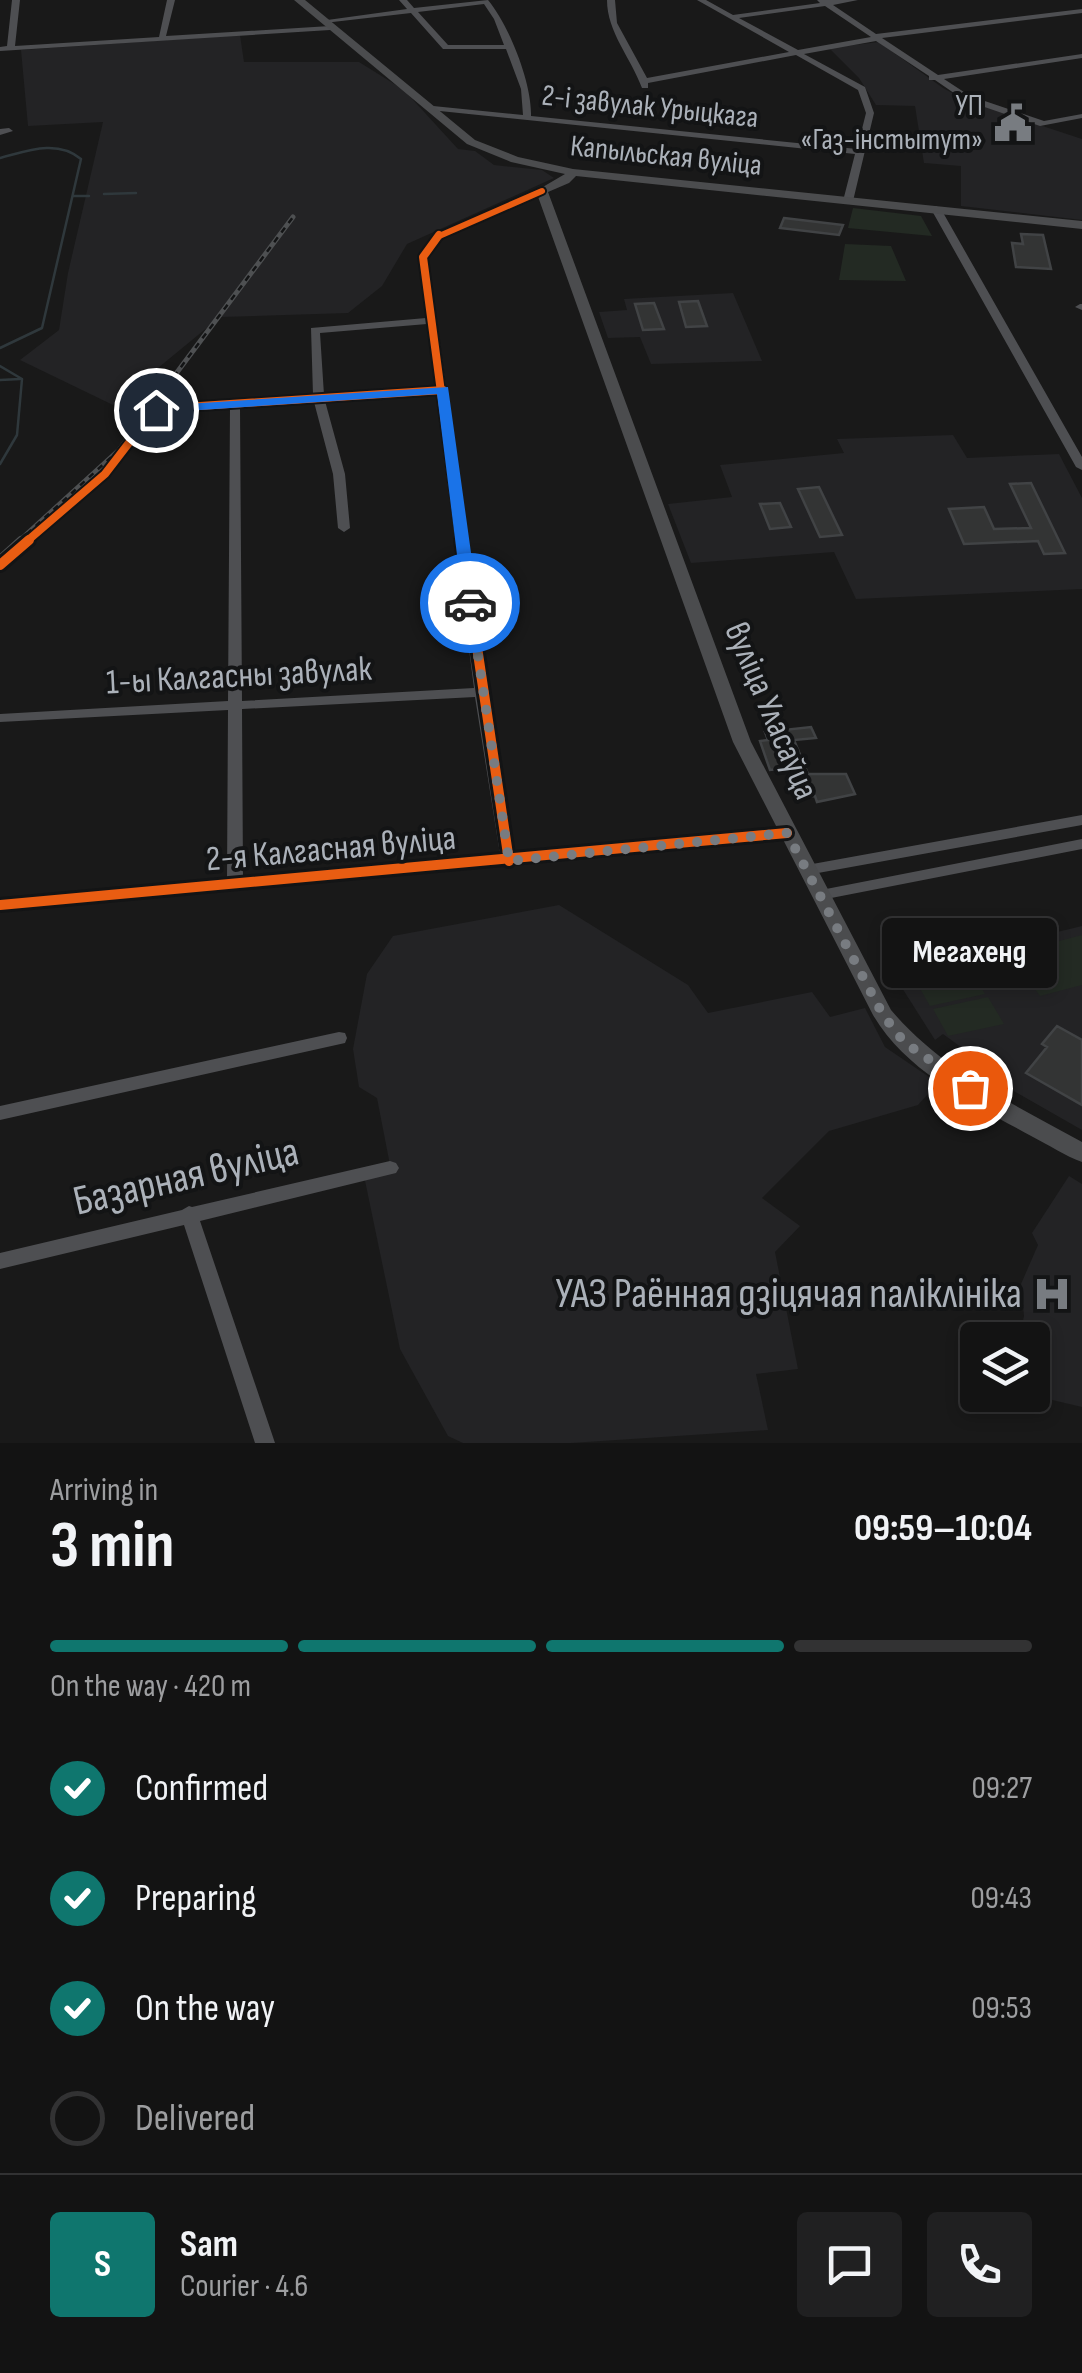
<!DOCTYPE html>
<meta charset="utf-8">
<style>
:root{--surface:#131313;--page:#202021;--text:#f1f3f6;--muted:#9d9ea0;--line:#323233;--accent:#0f766e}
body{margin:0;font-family:"Sofia Sans Condensed",sans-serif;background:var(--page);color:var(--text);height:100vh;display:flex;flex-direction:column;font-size:38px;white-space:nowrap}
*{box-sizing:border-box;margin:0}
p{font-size:32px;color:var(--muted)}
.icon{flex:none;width:55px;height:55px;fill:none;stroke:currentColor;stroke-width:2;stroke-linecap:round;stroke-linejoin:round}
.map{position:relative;height:1443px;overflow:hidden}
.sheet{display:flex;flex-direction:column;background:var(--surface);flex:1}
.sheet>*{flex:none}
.controls{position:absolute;left:960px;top:1322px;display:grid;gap:20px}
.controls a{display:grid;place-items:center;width:90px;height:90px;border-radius:10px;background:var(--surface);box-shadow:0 5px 15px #0003,0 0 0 2px var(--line);font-size:50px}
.pin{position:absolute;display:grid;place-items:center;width:85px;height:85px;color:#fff;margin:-42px;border:5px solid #fff;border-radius:50%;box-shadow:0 2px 10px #0007}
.courier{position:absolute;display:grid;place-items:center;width:100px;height:100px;margin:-50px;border:8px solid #1a73e8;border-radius:50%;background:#fff;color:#222;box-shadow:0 2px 12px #0007}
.bubble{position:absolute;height:70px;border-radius:10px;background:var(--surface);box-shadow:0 5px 15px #0003,0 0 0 2px var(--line);font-size:32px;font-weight:700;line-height:70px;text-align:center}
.summary em{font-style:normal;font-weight:700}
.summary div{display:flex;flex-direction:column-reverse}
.summary{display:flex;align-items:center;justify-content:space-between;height:170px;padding:0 50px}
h1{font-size:65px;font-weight:700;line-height:75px}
.bar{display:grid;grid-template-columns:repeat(4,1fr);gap:15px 10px;align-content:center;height:120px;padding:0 50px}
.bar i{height:12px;border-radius:8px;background:var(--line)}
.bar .on{background:var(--accent)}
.bar p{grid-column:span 4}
.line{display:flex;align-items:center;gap:25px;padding:0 50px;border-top:2px solid var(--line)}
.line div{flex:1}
.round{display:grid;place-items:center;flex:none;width:105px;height:105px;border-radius:10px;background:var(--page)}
ol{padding:0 50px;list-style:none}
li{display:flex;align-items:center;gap:30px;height:110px}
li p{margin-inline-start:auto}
li .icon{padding:10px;border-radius:50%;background:var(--accent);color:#fff;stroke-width:4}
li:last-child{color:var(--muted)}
li i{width:55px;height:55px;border:5px solid var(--line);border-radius:50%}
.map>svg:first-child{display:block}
</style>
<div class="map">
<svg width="1082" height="1443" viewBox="0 0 1082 1443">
<rect width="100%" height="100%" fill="#191919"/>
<path fill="#232325" d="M240 35 244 62H359L404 90 458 149 475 151 494 165 542 170 554 178 407 244 382 286 348 313 220 317 113 405 20 360 59 330 68 273 103 122 28 126 21 50Z
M879 42 943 88 967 101 1082 139V220L961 206V166L924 163 915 106 876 105 859 78 829 48Z
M733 293 762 361 651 364 640 337 608 338 599 312 627 310 624 299Z
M953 435 967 458 1059 454 1082 498V589L856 599 834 552 691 563 668 504 732 497 720 465 844 453 837 439Z
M559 905 688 985 708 1013 812 992 830 1017 865 1008 885 1047 938 1083 918 1105 829 1131 762 1198 800 1226 775 1252 798 1369 756 1374 768 1430 571 1443H463L448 1436 400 1349 363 1171 390 1165 377 1098 359 1087 353 1049 367 974 393 936Z
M1082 926V1130L961 1061 969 1053 943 1034 935 1040 892 972Z
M1069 1176 1082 1184V1407L1031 1395 1032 1340H1019L1024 1316 1021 1284 1038 1245 1032 1233Z"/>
<path fill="#232a23" d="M853 208 921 216 932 236 848 228Z
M845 244 891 246 906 281 839 280Z
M1082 935V985L1040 996 1010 954Z
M970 969 985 994 930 1006 915 980Z
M988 997 1004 1024 948 1036 933 1009Z"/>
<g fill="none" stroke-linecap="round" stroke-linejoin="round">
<path stroke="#2f383c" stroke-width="2.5" d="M0 158C27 151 57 139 81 159L42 328 0 348
M104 194 136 193
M74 196H89
M0 366 22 379
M0 380 20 379
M0 464 17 435 22 379"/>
</g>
<path fill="#333434" stroke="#414345" stroke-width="2.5" d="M784 218 843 225 839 235 780 228Z
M1021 234 1043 235 1051 269 1016 267 1012 243 1023 244Z
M698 301 707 326 686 327 679 302Z
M654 303 664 329 643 330 635 304Z
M1031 483 1065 553 1044 554 1038 541 964 544 949 509 984 507 994 529 1031 528 1010 484Z
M819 487 842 535 820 537 798 489Z
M780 503 791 527 770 529 760 504Z
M811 727 816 738 794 740 808 774H846L855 794 817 802 815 796 803 797 791 768 770 770 760 741 768 740 765 732Z
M1057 1026 1082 1040V1105L1026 1073 1047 1047 1042 1044Z"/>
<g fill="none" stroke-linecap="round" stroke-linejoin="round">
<path fill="#4e4f52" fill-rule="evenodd" d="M12 0H20L15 46 159 37 167 0H175L166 36 330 26 334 28 330 30 0 51V47L7 46Z
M399 0H407L414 8 488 0C509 25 532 83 531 116L857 149 866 113 858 90 796 55 648 83V88H642C631 58 607 32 607 0H615L617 23 647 78 789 52 697 0H706L733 15 820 3 817 0H858L833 5 876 34 1082 9V13L882 38 938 75 1082 54V58L944 79 970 96 1044 121 1082 114V118L1040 126 964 100 935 80H929V76L876 41 804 54 865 87 874 113 853 201 848 204 843 201 855 154 430 110V106H433L523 115 521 89 506 49H443L411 13 324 23 320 21 407 9ZM484 4 494 19 504 45H448L418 12ZM825 6 871 37 798 50 739 18Z
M0 129 9 128 13 131 0 135Z
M539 189 546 191 442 237 428 257 446 387 448 390 446 392 488 692 515 853 787 828 792 829 794 833 792 837 515 863 509 866 503 864 0 911V899L227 879 228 710 0 722V714L228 701 230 407 158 412 109 476 4 568 0 569V559L101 472 151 407 313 395 311 328 426 318 418 257 436 233ZM427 324 435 387 324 395 320 333ZM436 394 474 688 242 701 240 407 314 402 333 474 338 528 344 532 350 528 345 474 325 401ZM475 697 500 854 243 877 242 709Z
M936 206 941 209 1082 457V470L1076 467 931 209Z
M1080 304H1082V310L1075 307Z
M1082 815V825L807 875 802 874 799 870 802 866 807 865Z
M1082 839V849L821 900 816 899 813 895 816 891 821 890Z
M339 1032 345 1033 347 1038 345 1043 0 1120V1106Z
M390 1161 396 1163 399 1168 396 1173 200 1221 275 1443H255L184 1225 0 1269V1253L182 1210 189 1206 192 1207Z"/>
<path fill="#4b4c4e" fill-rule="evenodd" d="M294 0H305L475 140 518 157 573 169 1082 221V229L576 176 569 183 548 192 751 742 891 1010C943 1071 1013 1104 1082 1142V1162C1065 1156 1049 1145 1033 1137 977 1106 907 1073 873 1015L733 742 536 191 565 174 511 162 467 144Z"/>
<g stroke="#4e5052" stroke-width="5">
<path id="rail-far1" d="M18 542 119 450 293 217"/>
</g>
<g stroke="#4e5052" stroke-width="8">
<path id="rail" d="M0 559 21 540"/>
</g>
<use href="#rail-far1" stroke="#131415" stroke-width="2.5" stroke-dasharray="6" stroke-linecap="butt"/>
<use href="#rail" stroke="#131415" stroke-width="4" stroke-dasharray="11" stroke-linecap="butt"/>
<g stroke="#131415" stroke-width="10">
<path id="cycleway-far2" d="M437 237 542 191"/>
</g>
<g stroke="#131415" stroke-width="12">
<path id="cycleway-far1" d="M439 235 423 257 461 542
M26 542 105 474 155 409 443 390"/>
</g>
<g stroke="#131415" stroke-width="16">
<path id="cycleway" d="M461 540 509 861
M0 565 29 540
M0 905 787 833"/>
</g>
<use href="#cycleway-far2" stroke="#e95d12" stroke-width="6"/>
<use href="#cycleway-far1" stroke="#e95d12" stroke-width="8"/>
<use href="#cycleway" stroke="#e95d12" stroke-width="10"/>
</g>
<path fill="#1a73e8" d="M448 387 478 603 470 608 463 603 437 394 156 413 149 410 156 406Z"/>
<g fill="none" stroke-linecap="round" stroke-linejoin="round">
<path stroke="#787c81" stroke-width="10" stroke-dasharray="0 18" d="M470 603 509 861 787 833 883 1015 904 1042 970 1088"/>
</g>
<defs>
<g id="civic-bare" transform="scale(3)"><path d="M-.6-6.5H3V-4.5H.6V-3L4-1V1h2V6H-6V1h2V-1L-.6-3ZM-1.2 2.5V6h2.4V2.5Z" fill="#787c81" stroke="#131415" stroke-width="2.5" paint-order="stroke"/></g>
<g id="hospital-bare" transform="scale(3)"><path d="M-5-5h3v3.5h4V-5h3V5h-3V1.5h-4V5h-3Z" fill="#787c81" stroke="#131415" stroke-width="2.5" paint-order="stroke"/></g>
</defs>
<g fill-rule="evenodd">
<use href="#civic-bare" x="1013" y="123"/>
<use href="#hospital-bare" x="1052" y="1294"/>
</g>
<g text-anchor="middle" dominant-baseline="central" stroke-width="8" stroke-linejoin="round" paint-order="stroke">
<g font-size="30" fill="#abb1b9" stroke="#131415" text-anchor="end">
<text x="983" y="106">УП<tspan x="983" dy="34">«Газ-інстытут»</tspan></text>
</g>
<g font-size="30" fill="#abb1b9" stroke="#131415">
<text transform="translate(650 107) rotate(6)">2-і завулак Урыцкага</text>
<text transform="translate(666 156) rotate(6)">Капыльская вуліца</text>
</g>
<g font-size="35" fill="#abb1b9" stroke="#131415">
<text transform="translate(239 676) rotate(-3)">1-ы Калгасны завулак</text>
<text transform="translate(771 711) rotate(67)">вуліца Уласаўца</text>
<text transform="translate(331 849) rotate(-5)">2-я Калгасная вуліца</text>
</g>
<g font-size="42" fill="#abb1b9" stroke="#131415">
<text transform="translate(186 1177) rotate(-13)">Базарная вуліца</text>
</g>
<g font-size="42" fill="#abb1b9" stroke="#131415" text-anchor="end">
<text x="1022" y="1294">УАЗ Раённая дзіцячая паліклініка</text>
</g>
</g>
</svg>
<div class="controls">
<a><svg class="icon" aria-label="layers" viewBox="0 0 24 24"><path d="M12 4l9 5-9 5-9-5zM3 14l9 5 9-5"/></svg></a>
</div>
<div class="pin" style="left:970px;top:1088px;background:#ea580c"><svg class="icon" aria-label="bag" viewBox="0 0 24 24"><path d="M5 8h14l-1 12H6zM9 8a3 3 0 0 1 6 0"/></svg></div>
<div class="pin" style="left:156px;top:410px;background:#1f2937"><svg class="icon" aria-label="home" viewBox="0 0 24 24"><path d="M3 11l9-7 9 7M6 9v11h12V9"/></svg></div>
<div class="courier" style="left:470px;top:603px"><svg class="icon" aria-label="car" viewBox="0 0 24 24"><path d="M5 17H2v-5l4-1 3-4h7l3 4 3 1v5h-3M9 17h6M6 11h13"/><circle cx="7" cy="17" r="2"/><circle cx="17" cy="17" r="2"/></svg></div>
<div class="bubble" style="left:882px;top:918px;width:175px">Мегахенд</div>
</div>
<section class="sheet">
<div class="summary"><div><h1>3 min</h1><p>Arriving in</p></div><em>09:59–10:04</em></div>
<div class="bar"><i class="on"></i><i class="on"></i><i class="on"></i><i></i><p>On the way · 420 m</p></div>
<ol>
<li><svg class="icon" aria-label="check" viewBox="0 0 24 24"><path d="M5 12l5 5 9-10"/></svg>Confirmed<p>09:27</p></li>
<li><svg class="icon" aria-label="check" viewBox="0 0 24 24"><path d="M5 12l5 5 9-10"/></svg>Preparing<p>09:43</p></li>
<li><svg class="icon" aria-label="check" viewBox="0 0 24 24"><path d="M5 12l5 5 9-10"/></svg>On the way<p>09:53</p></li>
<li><i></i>Delivered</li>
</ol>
<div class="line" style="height:180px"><b class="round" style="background:var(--accent);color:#fff">S</b><div><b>Sam</b><p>Courier · 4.6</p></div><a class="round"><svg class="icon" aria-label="chat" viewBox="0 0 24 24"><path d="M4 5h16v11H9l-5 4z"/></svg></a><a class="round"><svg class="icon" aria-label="phone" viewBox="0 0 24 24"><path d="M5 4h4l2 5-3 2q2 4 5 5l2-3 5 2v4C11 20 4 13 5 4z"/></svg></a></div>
</section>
